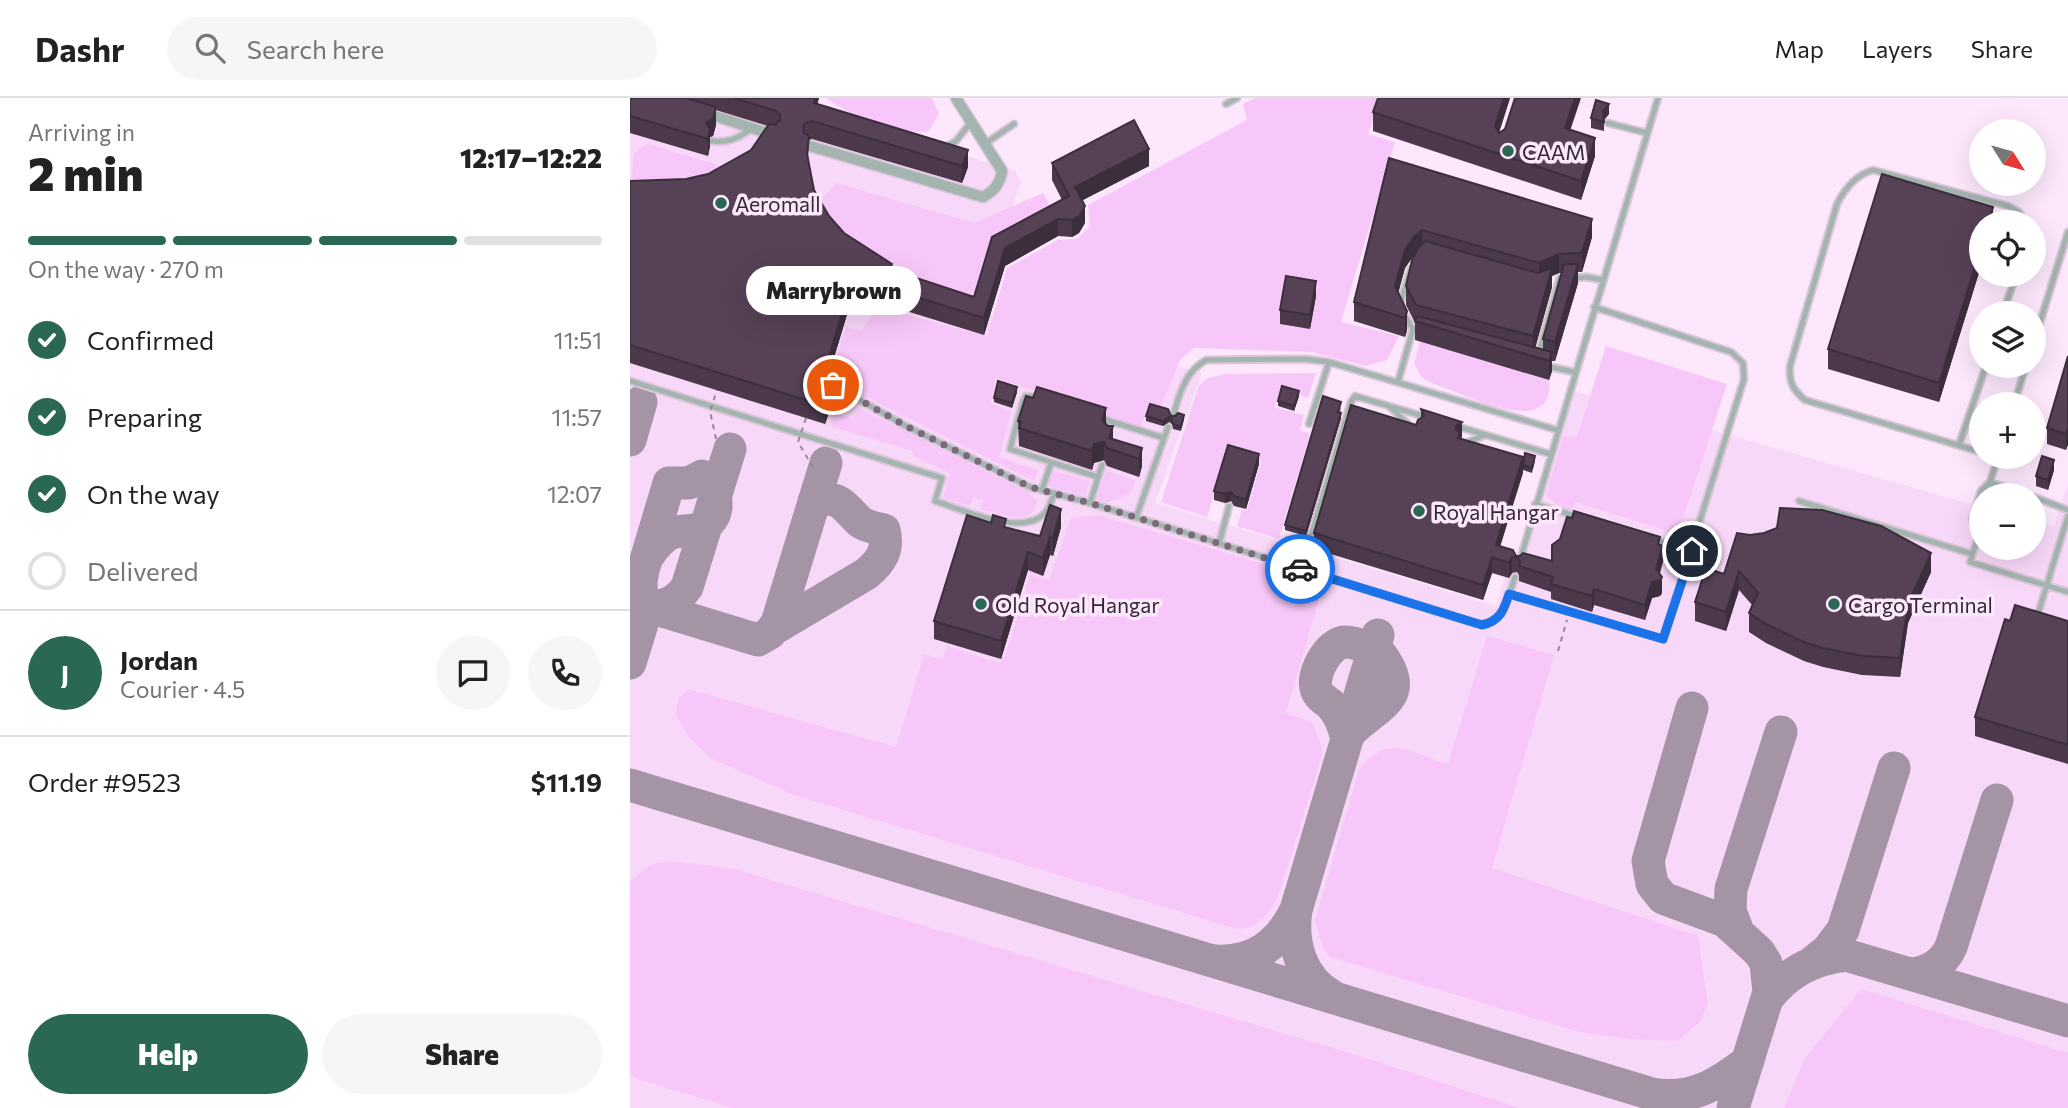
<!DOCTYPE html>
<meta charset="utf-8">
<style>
:root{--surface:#fff;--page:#f6f6f6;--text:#222;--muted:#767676;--line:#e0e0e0;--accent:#2b6854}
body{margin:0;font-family:Commissioner,sans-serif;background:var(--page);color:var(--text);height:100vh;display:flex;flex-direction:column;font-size:26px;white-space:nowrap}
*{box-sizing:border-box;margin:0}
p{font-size:23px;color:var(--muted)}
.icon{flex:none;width:38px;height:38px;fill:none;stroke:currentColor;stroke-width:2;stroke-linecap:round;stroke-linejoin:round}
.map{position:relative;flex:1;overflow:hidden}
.sheet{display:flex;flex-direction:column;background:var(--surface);width:630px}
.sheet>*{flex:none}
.needle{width:46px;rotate:127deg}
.controls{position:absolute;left:1339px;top:21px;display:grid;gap:14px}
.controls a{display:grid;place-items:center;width:77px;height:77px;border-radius:50%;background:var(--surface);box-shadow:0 7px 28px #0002;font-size:35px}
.pin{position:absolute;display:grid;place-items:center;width:60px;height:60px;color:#fff;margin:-30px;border:4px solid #fff;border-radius:50%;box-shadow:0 2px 7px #0007}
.courier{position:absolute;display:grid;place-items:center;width:70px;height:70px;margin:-35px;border:5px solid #1a73e8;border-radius:50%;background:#fff;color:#222;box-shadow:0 2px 9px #0007}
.bubble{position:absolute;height:49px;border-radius:24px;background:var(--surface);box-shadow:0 7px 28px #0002;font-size:23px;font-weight:800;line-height:49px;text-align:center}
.head em{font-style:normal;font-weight:800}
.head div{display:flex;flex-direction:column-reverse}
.head{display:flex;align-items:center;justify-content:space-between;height:119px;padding:0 28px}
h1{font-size:46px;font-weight:800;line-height:52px}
.bar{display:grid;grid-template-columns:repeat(4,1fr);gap:10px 7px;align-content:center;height:84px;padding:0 28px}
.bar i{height:9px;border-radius:5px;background:var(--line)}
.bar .active{background:var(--accent)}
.bar p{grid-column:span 4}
.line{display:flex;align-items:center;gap:18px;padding:0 28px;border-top:2px solid var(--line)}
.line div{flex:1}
.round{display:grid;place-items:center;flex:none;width:74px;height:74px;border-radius:37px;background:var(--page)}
ol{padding:0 28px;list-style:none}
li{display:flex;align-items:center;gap:21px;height:77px}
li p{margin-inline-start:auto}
li .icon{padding:7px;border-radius:50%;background:var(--accent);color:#fff;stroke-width:4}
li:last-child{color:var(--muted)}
li i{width:38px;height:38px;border:4px solid var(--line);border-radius:50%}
.primary-button{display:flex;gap:14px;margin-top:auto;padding:14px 28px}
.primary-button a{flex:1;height:80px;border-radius:42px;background:var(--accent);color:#fff;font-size:28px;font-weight:800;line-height:80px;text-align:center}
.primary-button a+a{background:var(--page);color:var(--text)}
header{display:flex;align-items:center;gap:42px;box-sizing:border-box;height:98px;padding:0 35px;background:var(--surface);border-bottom:2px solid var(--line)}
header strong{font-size:33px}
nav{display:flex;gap:38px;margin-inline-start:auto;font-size:24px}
.search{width:490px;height:63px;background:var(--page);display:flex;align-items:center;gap:18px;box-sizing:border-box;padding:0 24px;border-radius:38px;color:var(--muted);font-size:26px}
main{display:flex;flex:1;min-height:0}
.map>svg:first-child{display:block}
</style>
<header>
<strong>Dashr</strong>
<div class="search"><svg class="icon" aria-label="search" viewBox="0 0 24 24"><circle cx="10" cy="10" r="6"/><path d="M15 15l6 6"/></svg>Search here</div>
<nav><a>Map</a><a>Layers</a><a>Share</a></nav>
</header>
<main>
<section class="sheet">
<div class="head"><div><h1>2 min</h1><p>Arriving in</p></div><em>12:17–12:22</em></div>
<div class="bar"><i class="active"></i><i class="active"></i><i class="active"></i><i></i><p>On the way · 270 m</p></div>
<ol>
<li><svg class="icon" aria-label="check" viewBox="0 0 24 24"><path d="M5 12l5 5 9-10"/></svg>Confirmed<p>11:51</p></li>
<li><svg class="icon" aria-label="check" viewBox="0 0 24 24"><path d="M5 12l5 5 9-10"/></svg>Preparing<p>11:57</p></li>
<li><svg class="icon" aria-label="check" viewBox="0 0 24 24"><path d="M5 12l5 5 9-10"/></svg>On the way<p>12:07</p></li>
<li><i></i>Delivered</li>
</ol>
<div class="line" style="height:126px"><b class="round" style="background:var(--accent);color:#fff">J</b><div><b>Jordan</b><p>Courier · 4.5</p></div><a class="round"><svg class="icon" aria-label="chat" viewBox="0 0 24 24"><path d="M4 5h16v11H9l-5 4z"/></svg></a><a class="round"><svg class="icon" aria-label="phone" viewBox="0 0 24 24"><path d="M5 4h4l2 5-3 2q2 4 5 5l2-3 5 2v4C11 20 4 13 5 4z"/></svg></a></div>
<div class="line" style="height:91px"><div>Order #9523</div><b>$11.19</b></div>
<div class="primary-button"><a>Help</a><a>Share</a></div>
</section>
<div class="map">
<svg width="1438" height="1010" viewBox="0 0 1438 1010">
<rect width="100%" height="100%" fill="#fce7fc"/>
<path fill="#f8d8f8" d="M0 0H151L385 73 391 84 346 213 572 275 525 405 866 508 879 466 892 470 945 293 1351 409V450H1404V423L1424 429 1438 386V1010H0Z"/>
<path fill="#f8c7f9" d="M196 0H302L309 16 298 34C263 33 224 21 196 0Z
M625 0H750L738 36 765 44 711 224 769 238 757 262 735 268 682 254 564 250 550 262 531 309H517L511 329 366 280 361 305 381 314 369 359 408 372 404 383 222 292 228 277 203 270 216 229 231 233 248 209 357 238 377 170 428 142 447 141 460 128 458 107 617 22 613 6Z
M19 46 102 71 0 99 4 57 8 51Z
M207 85 344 125 413 95 426 119 361 155 343 211 264 188 215 146 188 103Z
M790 243 919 282C925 338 848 303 823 293 815 289 800 286 793 280 789 277 787 270 784 266Z
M976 248 1097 286 1048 436 945 404 942 414 930 410 916 397 933 338 947 339Z
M686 275 678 300 652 291 644 309 674 317 670 332 680 336 649 441 607 428 612 412H617L631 363 597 355 577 419 531 404 569 287 578 280 595 276Z
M229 310 398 394 407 403C404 431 367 415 350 411L353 403 344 399 340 408 313 400 320 375 283 358 282 353 200 328 204 314 223 321Z
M423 372 460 383 456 397 451 398 418 388Z
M476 372 506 383 500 396 476 405 466 402Z
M469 417 694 484 656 615 682 624 692 649 691 661 648 799C639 816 628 831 607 831L164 697 80 660 58 638 46 617 48 601 58 591 266 649 294 556 313 561 317 548 369 565 375 559 400 476 419 482 441 420Z
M857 538 924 557 862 770 1068 838 1078 906 1070 924 1047 943 998 941 949 934 700 859 693 850 685 822 729 672C759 633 781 656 818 666Z
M38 763 101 770 733 959 890 1010H103L7 981 0 975V784L20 767Z
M1231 891 1438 955V1010H1154L1175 960Z"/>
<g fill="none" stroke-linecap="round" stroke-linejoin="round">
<path stroke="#a594a5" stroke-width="33" d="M0 342 11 304
M0 503 128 542 140 535 147 525 196 365
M15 504 19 508C36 509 47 503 57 489L100 351
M145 530 236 476C251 464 259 452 254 432 247 430 233 428 228 422 214 408 208 396 184 403
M0 565 12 526 11 483 13 472 39 385H59L72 378C89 392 94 421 68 431 60 434 50 432 41 435 31 440 24 449 18 458
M1062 610 1018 763 1022 786 1033 800 1095 823 1129 854 1136 865 1139 894 1103 1010
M717 640C713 627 710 616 700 606 696 603 691 600 688 595 678 580 699 543 716 544 726 544 738 550 748 553 786 600 746 607 719 635
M0 687 1022 996 1041 1010
M1107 831 1100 813 1101 791 1151 634
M586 863C625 865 650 845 666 812
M1184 863 1198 852 1213 832 1264 670
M1280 876C1298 875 1313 866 1321 849L1367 702
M702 898C671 881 661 845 666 812L748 537
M1137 901C1157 874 1183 861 1216 857L1438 923
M1022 996C1062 1003 1088 986 1118 963"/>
<g stroke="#d8c5d8" stroke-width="9">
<path id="service" d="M596 6 607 0
M978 25 1017 35
M81 43C98 45 107 41 121 31
M356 45 384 26
M316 49 326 43 341 24
M944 180 957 179 972 182
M770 206 781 171
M1373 215 1386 177
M775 218 783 231 792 233
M1404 244 1438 134
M909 255 930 180
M916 268 944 274
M0 283 312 380 305 403C331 411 392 440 415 415 419 410 422 402 424 395
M768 284 783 231
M203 287 276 328 400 389 460 405 844 525C873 532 878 500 885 479
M408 299 396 298 393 303 380 351 468 379
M1384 306 1396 268
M760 309 778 326
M543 318C550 295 554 275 576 262L675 261 699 264 927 332
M470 320 534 340
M679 326 699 264
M826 328 920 356
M836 345 855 337
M1329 347 1356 268
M1351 354 1175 302C1162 291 1159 284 1160 268L1207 106C1215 90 1226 77 1243 72L1378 108 1389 114 1395 124
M1360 384 1398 397
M1360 384 1366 397
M412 392 421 365
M1404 399 1438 412
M1169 403 1342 456
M460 405 472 367
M905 406 949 419
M506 420 538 329
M1351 435 1348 439 1340 464 1438 494
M1348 439 1342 421 1351 393 1360 384 1368 359
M680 441 721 304 725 298 796 319
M1025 442 1062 453
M589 446 599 408
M890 462 1028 0
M879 496 1033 541 1114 281 1113 265 1101 254 964 209
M1407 519 1438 418"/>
</g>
<g stroke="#d8c5d8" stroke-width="13">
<path id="minor" d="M76 15 143 37
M180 48 353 99C364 93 370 86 372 73L326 0"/>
</g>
<path stroke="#978797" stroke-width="2" stroke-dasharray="5 5" stroke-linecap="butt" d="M928 553 937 522"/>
<use href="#service" stroke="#a4b4ae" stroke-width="5"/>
<use href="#minor" stroke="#a4b4ae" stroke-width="10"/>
<path stroke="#978797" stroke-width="2" stroke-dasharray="5 5" stroke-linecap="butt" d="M176 320 168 344 184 371
M86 341 80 313 87 292"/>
</g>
<path fill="#4b384b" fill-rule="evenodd" d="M0 0H189L187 6 338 69 332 85 182 41 179 42 178 62 184 92 199 118 214 135 262 172 344 199 432 102 422 82V65L519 68 453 102 455 125 449 135 442 139 428 138 375 168 354 237 247 204 246 207 222 200 195 289 201 308 195 326 0 265V83L56 81 78 76 121 52 138 28 86 12V27L83 38 80 39V48L78 58 0 35Z
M880 0 869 35 965 58 951 102 743 33V14Z
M979 16 974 22V33L961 30V20Z
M759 60 962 139 952 174H948V185L925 263H922V273L919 282 785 242V225L776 207V188L784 157 775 170 768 195 777 213V232L775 239 724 223V204ZM929 175H932L913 241V252L905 250 922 189V178Z
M1252 76 1363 109V124H1351V168L1309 304 1198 271V251Z
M686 198 680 231 650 226V212Z
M1438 258 1436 352 1417 346V330Z
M387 294 382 310 364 304V300Z
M669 298 664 313 648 308V303Z
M711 309 710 314 711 320 676 438 655 432V427Z
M791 311 832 339 830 340 893 364 905 363 902 375 893 372 870 448 886 458 922 463 1030 447 1033 463 1030 476 1032 495 1030 498 1022 500 1015 522 964 507 962 514 921 501V494L889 483V477L887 474 882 475 879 480 862 475 853 502 684 451V435L786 327 791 320Z
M516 318H541L554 321 551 333 543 331 542 326 539 324 533 328 516 323Z
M388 323 476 327 483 342 512 350V368L509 379 477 368 474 362 464 365 462 372 389 348Z
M629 366 616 411 604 408 601 403 595 405 584 402V393Z
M1424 372 1418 392 1406 388V378Z
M376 429 410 438 431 429 423 458 420 457 413 478 398 472 371 561 304 541V523Z
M1107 435 1301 474 1278 525 1270 579 1232 577 1193 569 1174 563 1136 545 1119 534V515L1122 507 1109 492 1096 533 1065 523V504L1094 476Z
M1380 523H1438V666L1345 638V619Z"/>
<path fill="#3d2e3d" d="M181 0H189L187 7 181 11Z
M874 0H880L865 46V28Z
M945 0H951L935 48V30Z
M979 6V16L973 23V13Z
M86 9V27L83 38 80 39V48L78 58V41L76 25Z
M965 40V58L951 102V83Z
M519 51V68L445 106V89Z
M338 52V69L332 85V68Z
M455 108V125L449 135 442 139V122Z
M1363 109V124H1359Z
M428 121V138L375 168 354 237V220L375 150Z
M962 121V139L952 174V155Z
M792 132V151L784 157 775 170 765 207V188L775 152 784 139Z
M1351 149V168L1309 304V285Z
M929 156V175L922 178V189L903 258V238L909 183V165Z
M948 166V185L925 263V244Z
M222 183V200L190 306V288Z
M686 183V198L680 231V217Z
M247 187V204L246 207V189Z
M777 213V232L775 239V220Z
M922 254V273L919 282V263Z
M387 289V294L382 310V305Z
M201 291V308L195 326V308Z
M669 293V298L664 313V308Z
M476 310V328L472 322Z
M711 315V320L676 438V433Z
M539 319V324L533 328V323Z
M832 324V339L830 341V350L826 328Z
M483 328V346L479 340Z
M1438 330V347L1436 352V336Z
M474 344V362L464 365 462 372V353L464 346Z
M512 350V368L509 379V361Z
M629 356V366L616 411V402Z
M893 359V375L866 462V447Z
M1424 362V372L1418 392V382Z
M601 394V403L595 405V396Z
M431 411V429L423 458V440Z
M420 439V457L413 478V460Z
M1033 448V463L1027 483 1032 479V495L1030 498 1022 500 1015 522V507Z
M398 454V472L371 561V543Z
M1301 455V474L1278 525 1270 579V560L1278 506Z
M862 459V475L853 502V487Z
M882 459V475L879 480V465Z
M1109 473V492L1096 533V514Z
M964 491V507L962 514V498Z"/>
<path fill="#574157" stroke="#3d2e3d" stroke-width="2" d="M0 0H56L86 9 83 20 76 25 80 31 78 41 0 18Z
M104 0H185L184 5 338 52 332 68 182 23 175 25 173 29 174 35 179 38 177 56 184 92 199 118 214 135 262 166 259 171 344 199 362 139 439 98 422 65 504 22 519 51 445 89 455 108 449 118 442 122 428 121 375 150 354 220 247 187 246 189 222 183 190 288 201 291 195 308 0 247V83L56 81 78 76 121 52 139 26 145 27 150 22V17L146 13Z
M748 0H874L865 28 869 35 875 31 885 0H945L935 30 965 40 951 83 743 14Z
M966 2 979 6 973 13 974 24 961 20Z
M759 60 962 121 952 155 929 156 909 165 792 132 784 139 775 152 765 188 777 213 775 220 724 204Z
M1252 76 1363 109 1359 124H1351V149L1309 285 1198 251Z
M795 143 908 175 922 170 903 238 786 207 776 188 782 162 788 150Z
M934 166H948L925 244 913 241Z
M656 178 686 183 680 217 650 212Z
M787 218 922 254 919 263 785 223Z
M1438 258V330L1436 336 1417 330Z
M368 283 387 289 382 305 364 300Z
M652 288 669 293 664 308 648 303Z
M407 289 476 310 472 322 478 328H483L479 340 512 350 509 361 477 350 474 344 464 346 462 353 389 330 391 324 388 323 396 298 403 300Z
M693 298 711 304 708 314 711 315 676 433 655 427Z
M520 306 538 311 541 318H545L548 315 554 317 551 329 543 326 542 321 539 319 533 323 516 318Z
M721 307 786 327 788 322 794 318 791 311 832 324 826 328V332L830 334 828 340 893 359 866 447 883 452 886 458H890L893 455 922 463V447L930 441 937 419 942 420 944 413 1030 439 1028 446 1033 448 1026 471 1032 479 1030 482 1022 484 1015 507 964 491 962 498 921 486 923 479 889 468 890 463 887 459H882L879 465 862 459 853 487 684 435Z
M598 347 629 356 616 402 604 398 601 394 595 396 584 393Z
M895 355 905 358 902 370 893 367Z
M1412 358 1424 362 1418 382 1406 378Z
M1351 405V416L1348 415Z
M420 407 431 411 423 440 420 439 413 460 398 454 371 543 304 523 337 417 361 425 363 417 376 421 374 429 410 438Z
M1150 410 1192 412 1251 428 1301 455 1278 506 1270 560 1232 558 1193 550 1174 544 1136 526 1119 515 1128 495 1109 473 1096 514 1065 504 1076 470 1094 476 1107 435 1120 437 1134 435 1147 430Z
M1385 507 1438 523V647L1345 619 1375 521 1380 523Z"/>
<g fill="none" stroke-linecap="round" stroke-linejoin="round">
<path stroke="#796b79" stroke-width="7" stroke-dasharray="0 12.6" d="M203 287 276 328 400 389 460 405 670 471"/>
<path stroke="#1a73e8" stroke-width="9" d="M670 471 852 527C870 523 874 512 879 496L1033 541 1062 453"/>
</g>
<g fill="#2b6854" stroke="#fce7fc" stroke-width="2.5">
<circle cx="878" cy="53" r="7"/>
<circle cx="91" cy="105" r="7"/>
<circle cx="789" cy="413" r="7"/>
<circle cx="351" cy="506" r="7"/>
<circle cx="1204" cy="506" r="7"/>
</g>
<g text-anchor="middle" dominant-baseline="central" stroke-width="7" stroke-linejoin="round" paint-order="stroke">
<g font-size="21" fill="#322832" stroke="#fce7fc" text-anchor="start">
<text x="892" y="53">CAAM</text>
<text x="105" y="105">Aeromall</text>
<text x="803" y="413">Royal Hangar</text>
<text x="365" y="506">Old Royal Hangar</text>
<text x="1218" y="506">Cargo Terminal</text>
</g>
</g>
</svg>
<div class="controls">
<a><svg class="needle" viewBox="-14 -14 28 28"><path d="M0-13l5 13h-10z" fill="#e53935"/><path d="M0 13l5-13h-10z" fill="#767676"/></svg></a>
<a><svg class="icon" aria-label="locate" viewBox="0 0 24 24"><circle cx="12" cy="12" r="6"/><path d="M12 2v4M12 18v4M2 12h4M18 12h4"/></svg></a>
<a><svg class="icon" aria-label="layers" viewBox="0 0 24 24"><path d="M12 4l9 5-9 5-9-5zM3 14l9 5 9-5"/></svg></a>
<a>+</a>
<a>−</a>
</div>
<div class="pin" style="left:203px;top:287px;background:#ea580c"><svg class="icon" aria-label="bag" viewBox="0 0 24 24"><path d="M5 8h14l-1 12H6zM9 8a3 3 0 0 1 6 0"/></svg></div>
<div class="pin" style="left:1062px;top:453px;background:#1f2937"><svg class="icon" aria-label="home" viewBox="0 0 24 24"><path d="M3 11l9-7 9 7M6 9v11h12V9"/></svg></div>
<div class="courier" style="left:670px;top:471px"><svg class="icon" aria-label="car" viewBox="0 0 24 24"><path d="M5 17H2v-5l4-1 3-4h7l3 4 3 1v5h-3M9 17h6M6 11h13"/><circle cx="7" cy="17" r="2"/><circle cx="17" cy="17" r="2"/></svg></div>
<div class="bubble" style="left:116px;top:168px;width:175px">Marrybrown</div>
</div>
</main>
